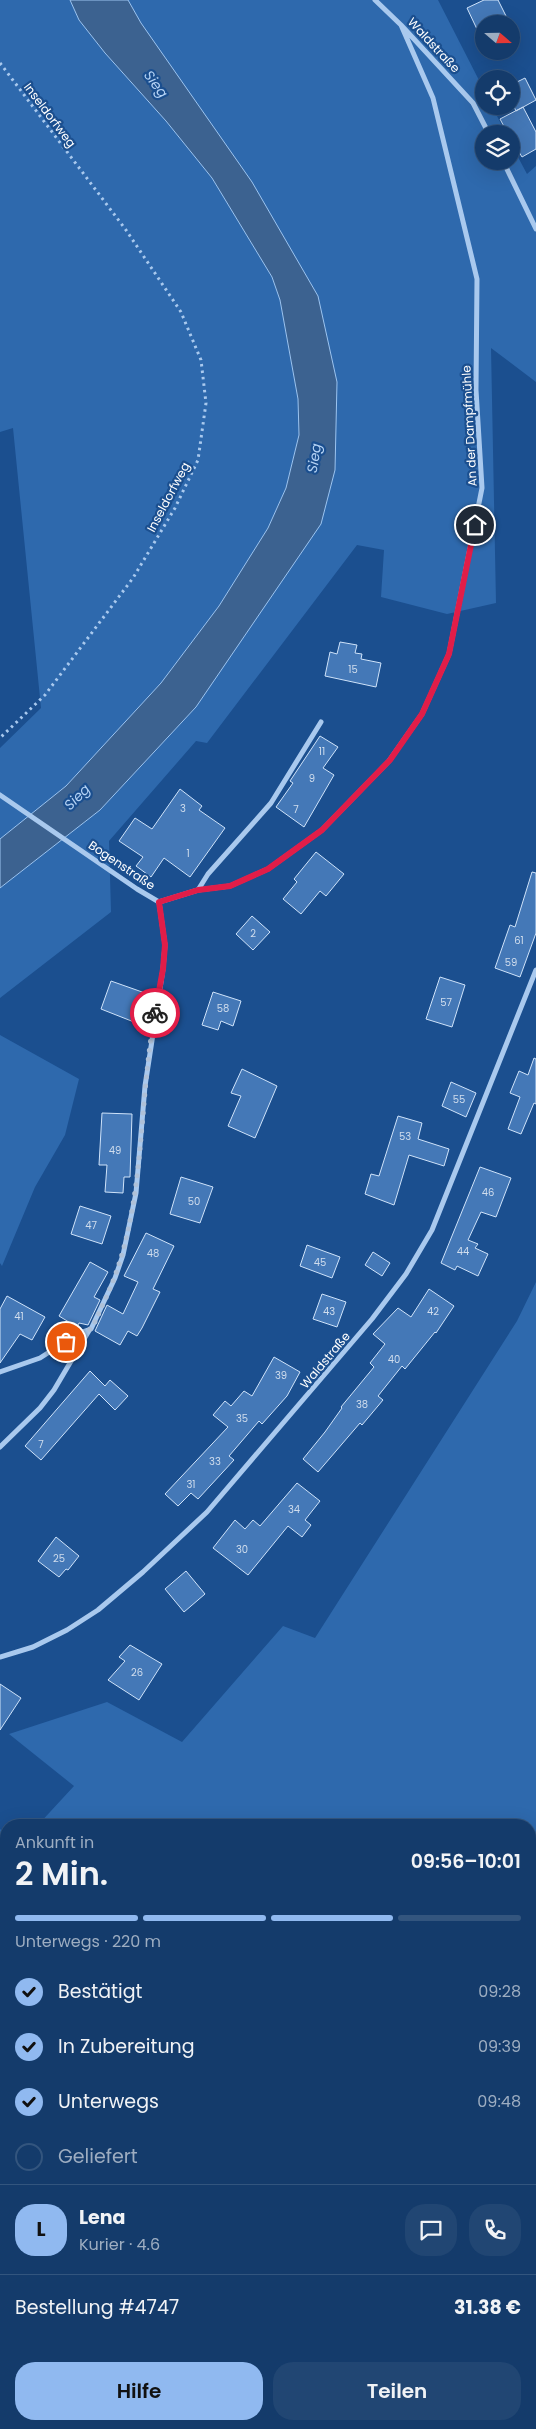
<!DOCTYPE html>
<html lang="de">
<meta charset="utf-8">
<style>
:root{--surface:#143b6b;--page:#214673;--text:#f1f3f6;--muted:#9dadc1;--line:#33557e;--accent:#90b9f0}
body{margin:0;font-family:Poppins,sans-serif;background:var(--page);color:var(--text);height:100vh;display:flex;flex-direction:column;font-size:19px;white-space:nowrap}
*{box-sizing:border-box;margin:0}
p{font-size:16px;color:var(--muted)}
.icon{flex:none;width:28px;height:28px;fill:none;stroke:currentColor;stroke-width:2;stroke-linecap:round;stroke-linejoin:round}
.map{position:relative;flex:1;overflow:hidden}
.side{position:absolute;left:0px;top:1819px;width:536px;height:611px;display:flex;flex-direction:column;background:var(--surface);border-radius:20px 20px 0 0;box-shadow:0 5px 20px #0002,0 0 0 1px var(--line)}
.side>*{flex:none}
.needle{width:32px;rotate:110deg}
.tools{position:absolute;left:475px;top:15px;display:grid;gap:10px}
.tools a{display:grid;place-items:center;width:45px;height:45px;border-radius:50%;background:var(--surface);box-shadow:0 5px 20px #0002,0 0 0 1px var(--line);font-size:25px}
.pin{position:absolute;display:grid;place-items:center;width:42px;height:42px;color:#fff;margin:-21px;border:2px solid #fff;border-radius:50%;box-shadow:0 1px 5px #0007}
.courier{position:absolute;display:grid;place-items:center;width:50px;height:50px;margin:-25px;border:4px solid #e11d48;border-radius:50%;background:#fff;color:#222;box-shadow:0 1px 6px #0007}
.headline em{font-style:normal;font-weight:600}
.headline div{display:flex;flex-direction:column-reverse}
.headline{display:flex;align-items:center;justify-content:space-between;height:85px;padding:0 15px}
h1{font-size:32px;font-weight:600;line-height:38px}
.bar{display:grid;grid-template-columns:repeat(4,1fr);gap:8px 5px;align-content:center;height:60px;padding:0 15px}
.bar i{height:6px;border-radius:4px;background:var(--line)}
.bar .selected{background:var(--accent)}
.bar p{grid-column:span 4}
.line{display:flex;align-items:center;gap:12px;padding:0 15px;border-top:1px solid var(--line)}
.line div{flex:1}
.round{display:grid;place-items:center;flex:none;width:52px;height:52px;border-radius:20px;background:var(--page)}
ol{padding:0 15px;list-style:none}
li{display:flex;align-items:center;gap:15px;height:55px}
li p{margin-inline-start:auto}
li .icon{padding:5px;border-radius:50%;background:var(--accent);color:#111;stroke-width:4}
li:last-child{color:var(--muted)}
li i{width:28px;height:28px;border:2px solid var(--line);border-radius:50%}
.primary-button{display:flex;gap:10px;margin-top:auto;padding:10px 15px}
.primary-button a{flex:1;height:58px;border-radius:20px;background:var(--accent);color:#111;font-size:20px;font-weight:600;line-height:58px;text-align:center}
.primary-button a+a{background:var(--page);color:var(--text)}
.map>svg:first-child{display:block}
</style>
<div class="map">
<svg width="536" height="2429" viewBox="0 0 536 2429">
<rect width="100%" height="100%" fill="#1b4f8f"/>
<path fill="#2e69ad" d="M0 0H70L79 20 105 53 166 121 212 178 272 277 280 300 298 399 299 435 286 488 268 528 219 606 161 683 66 786 0 839V748L41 708 13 428 0 432Z
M128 0H438L484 90V106H492L506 134H484V161H511V144L527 174 536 166V382L491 348 496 603 447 614 381 597 384 550 357 545 207 743 196 741 109 841 111 912 0 998V888L100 810 196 707 337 382Z
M0 1035 79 1079 65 1135 35 1187 2 1266 0 1263Z
M536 1282V2429H310L311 2424H530V1825H38L74 1786 9 1734 107 1702 182 1742 283 1626 315 1638 517 1321Z
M0 1829 6 1835V1938L0 1943Z"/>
<path fill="#3c6290" stroke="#9cc4f0" d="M70 0H128L141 23 252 182 318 296 337 382 335 470 321 524 196 707 100 810 0 888V839L66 786 161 683 219 606 268 528 286 488 299 435 298 399 280 300 272 277 212 178 166 121 105 53 79 20Z"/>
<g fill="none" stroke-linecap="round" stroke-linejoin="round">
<path stroke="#9cc4f0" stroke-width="6" d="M530 2292H536"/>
</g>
<path fill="#4478b7" stroke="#cfe3fa" d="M484 0H498L510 24H484V44L467 8Z
M525 78 536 100 516 111 511 101V85Z
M523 107 536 132V149L522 157 511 139V134H508L500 119Z
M340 642 357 645 355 653 362 654 361 659 381 663 376 687 325 676 330 652 337 654Z
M320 736 338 747 323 768 334 775 304 827 276 807 293 783 290 781Z
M180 789 202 806 199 810 225 828 190 877 164 858 151 877 136 866 143 857 119 841 135 818 152 829Z
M316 852 344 874 326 896 320 891 301 914 283 899 297 882 294 879Z
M532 872 536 873V933L520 977 495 968 510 925 515 927Z
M252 916 270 932 253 950 236 934Z
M440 977 465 985 452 1027 426 1019Z
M111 981 145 993 134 1022 101 1009Z
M213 992 241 1001 233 1026 221 1021 218 1030 202 1025Z
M534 1058 536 1059V1104L534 1103 521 1134 508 1129 520 1097 510 1093 519 1071 528 1075Z
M242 1069 277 1086 255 1138 228 1126 241 1096 231 1093Z
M451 1082 476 1093 466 1117 442 1106Z
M102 1113 132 1114 130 1177H124L123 1193 105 1192 107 1165H99Z
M398 1116 422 1123 418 1139 449 1149 444 1166 409 1155 394 1205 365 1194 371 1174 379 1176Z
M480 1167 511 1178 496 1217 481 1212 468 1240 478 1244 475 1248 488 1254 478 1276 457 1266 455 1270 441 1263Z
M181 1177 213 1187 200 1223 170 1214Z
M80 1206 111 1216 102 1244 71 1234Z
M146 1233 174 1246 153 1289 160 1292 142 1328 137 1336 128 1331 120 1345 95 1331 107 1305 123 1314 138 1282 124 1276Z
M307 1245 340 1257 332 1278 300 1266Z
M373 1252 390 1263 382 1276 365 1265Z
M90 1262 108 1272 94 1297 100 1300 88 1325 79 1323 77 1327 59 1316Z
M429 1289 454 1306 436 1333 435 1332 405 1369 402 1366 378 1396 383 1400 362 1425 360 1423 318 1472 303 1459 325 1432 342 1408 341 1407 374 1367 370 1363 385 1344 373 1334 398 1308 411 1317Z
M322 1294 346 1302 337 1327 313 1319Z
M7 1296 45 1317 32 1340 20 1334 0 1363V1309Z
M274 1357 300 1372 287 1396 262 1424 259 1421 229 1456 234 1460 198 1499 191 1493 178 1506 165 1494 228 1427 213 1415 225 1401 231 1406 244 1391 252 1396Z
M90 1371 105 1386 110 1380 128 1396 115 1410 99 1394 41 1460 25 1446Z
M297 1483 320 1501 305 1520 311 1525 302 1537 288 1526 248 1575 213 1548 235 1520 245 1529 253 1520 260 1526Z
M56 1537 79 1556 68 1570 66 1569 59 1577 38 1561Z
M186 1571 205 1594 184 1612 165 1589Z
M130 1645 162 1664 139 1700 108 1680 125 1661 119 1657Z
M0 1684 21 1698 0 1730Z"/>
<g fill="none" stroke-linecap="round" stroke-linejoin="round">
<path stroke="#a9c9ee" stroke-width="3" stroke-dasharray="2.5 4" stroke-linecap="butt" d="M0 63 126 230 181 312 201 360 206 403 198 460 175 508 133 578 45 695 0 738
M530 2020H536
M530 2167 536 2169
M530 2345 536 2346"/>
<path stroke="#a9c9ee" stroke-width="5" d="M375 0 401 25 473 103 489 134
M503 161 536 229
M0 795 137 889 159 902
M198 890 208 874 271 803 321 722
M159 902 198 890 230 886 268 869 322 830 389 761 422 714 449 654 482 488 476 390 477 279 433 98 401 25
M0 1372 40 1358 79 1333 91 1329 115 1278 123 1255 136 1193 145 1086 163 969 165 945 159 902
M0 1447 40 1408 54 1390 90 1329
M0 1657 33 1647 67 1630 98 1610 143 1572 207 1512 372 1319 406 1274 432 1230 536 970
M0 2312 6 2297
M0 2318 6 2317
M181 2429 188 2424"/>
</g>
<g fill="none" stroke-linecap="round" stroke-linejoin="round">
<path stroke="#afc1d8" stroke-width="5" stroke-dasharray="0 9" d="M66 1342C73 1337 83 1334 90 1329 95 1325 99 1312 102 1306 147 1216 137 1110 155 1013"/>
<path stroke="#e11d48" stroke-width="6" d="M155 1013 163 969 165 945 159 902 198 890 230 886 268 869 322 830 390 760 422 714 449 654 475 525"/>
</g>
<g text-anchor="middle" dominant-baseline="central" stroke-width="4.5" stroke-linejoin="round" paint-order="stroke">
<g font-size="10" fill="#d0dded">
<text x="353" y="669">15</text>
<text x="322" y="751">11</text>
<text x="312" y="778">9</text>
<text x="183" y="808">3</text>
<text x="296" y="809">7</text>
<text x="188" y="853">1</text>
<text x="253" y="933">2</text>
<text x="519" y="940">61</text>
<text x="511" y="962">59</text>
<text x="446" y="1002">57</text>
<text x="223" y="1008">58</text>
<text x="459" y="1099">55</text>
<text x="405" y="1136">53</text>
<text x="115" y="1150">49</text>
<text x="488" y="1192">46</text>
<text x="194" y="1201">50</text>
<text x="91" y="1225">47</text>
<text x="463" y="1251">44</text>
<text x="153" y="1253">48</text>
<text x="320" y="1262">45</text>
<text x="329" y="1311">43</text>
<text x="433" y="1311">42</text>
<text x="19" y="1316">41</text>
<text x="394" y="1359">40</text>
<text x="281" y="1375">39</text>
<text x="362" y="1404">38</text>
<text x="242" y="1418">35</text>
<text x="41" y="1444">7</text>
<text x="215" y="1461">33</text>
<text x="191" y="1484">31</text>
<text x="294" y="1509">34</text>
<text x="242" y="1549">30</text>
<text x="59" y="1558">25</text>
<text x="137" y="1672">26</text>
</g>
<g font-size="12" fill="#fff" stroke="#1b4f8f">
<text transform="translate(434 45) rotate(47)">Waldstraße</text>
<text transform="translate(50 115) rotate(53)">Inseldorfweg</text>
<text transform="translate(469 426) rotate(-93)">An der Dampfmühle</text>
<text transform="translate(168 497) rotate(-62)">Inseldorfweg</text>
<text transform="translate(122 865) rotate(34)">Bogenstraße</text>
<text transform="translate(325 1360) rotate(-50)">Waldstraße</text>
</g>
<g font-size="14" font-style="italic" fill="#b5d3f5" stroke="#1b4f8f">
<text transform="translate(156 84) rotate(54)">Sieg</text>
<text transform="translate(314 458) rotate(-81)">Sieg</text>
<text transform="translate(77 797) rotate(-45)">Sieg</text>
</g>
</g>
</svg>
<div class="tools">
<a><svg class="needle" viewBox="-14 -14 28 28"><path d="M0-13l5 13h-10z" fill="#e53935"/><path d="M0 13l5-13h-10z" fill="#9dadc1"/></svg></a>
<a><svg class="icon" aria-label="locate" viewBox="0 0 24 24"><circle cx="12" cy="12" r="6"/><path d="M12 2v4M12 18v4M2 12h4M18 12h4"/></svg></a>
<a><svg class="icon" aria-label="layers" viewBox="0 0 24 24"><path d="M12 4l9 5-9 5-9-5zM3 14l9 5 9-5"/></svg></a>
</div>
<div class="pin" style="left:66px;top:1342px;background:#ea580c"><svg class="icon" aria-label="bag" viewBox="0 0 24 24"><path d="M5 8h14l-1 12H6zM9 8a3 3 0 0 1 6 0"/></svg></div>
<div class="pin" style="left:475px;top:525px;background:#1f2937"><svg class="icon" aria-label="home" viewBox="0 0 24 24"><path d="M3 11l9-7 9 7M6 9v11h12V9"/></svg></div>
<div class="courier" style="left:155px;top:1013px"><svg class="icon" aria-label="bike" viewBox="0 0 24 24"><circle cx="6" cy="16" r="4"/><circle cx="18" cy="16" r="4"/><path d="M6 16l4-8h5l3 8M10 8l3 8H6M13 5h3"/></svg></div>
<section class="side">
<div class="headline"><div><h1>2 Min.</h1><p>Ankunft in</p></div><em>09:56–10:01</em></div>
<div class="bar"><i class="selected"></i><i class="selected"></i><i class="selected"></i><i></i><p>Unterwegs · 220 m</p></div>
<ol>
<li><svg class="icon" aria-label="check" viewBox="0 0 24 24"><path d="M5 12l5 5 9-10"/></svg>Bestätigt<p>09:28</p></li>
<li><svg class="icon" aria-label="check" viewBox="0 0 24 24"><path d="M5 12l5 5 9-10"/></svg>In Zubereitung<p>09:39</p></li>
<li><svg class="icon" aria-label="check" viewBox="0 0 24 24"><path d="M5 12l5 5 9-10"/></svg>Unterwegs<p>09:48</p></li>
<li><i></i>Geliefert</li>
</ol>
<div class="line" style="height:90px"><b class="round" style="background:var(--accent);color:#111">L</b><div><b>Lena</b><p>Kurier · 4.6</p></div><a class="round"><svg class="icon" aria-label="chat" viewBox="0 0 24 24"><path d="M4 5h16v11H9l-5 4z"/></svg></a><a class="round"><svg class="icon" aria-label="phone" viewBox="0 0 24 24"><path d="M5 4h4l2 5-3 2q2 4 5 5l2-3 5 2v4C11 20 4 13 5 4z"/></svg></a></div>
<div class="line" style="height:65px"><div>Bestellung #4747</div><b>31.38 €</b></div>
<div class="primary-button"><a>Hilfe</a><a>Teilen</a></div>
</section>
</div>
